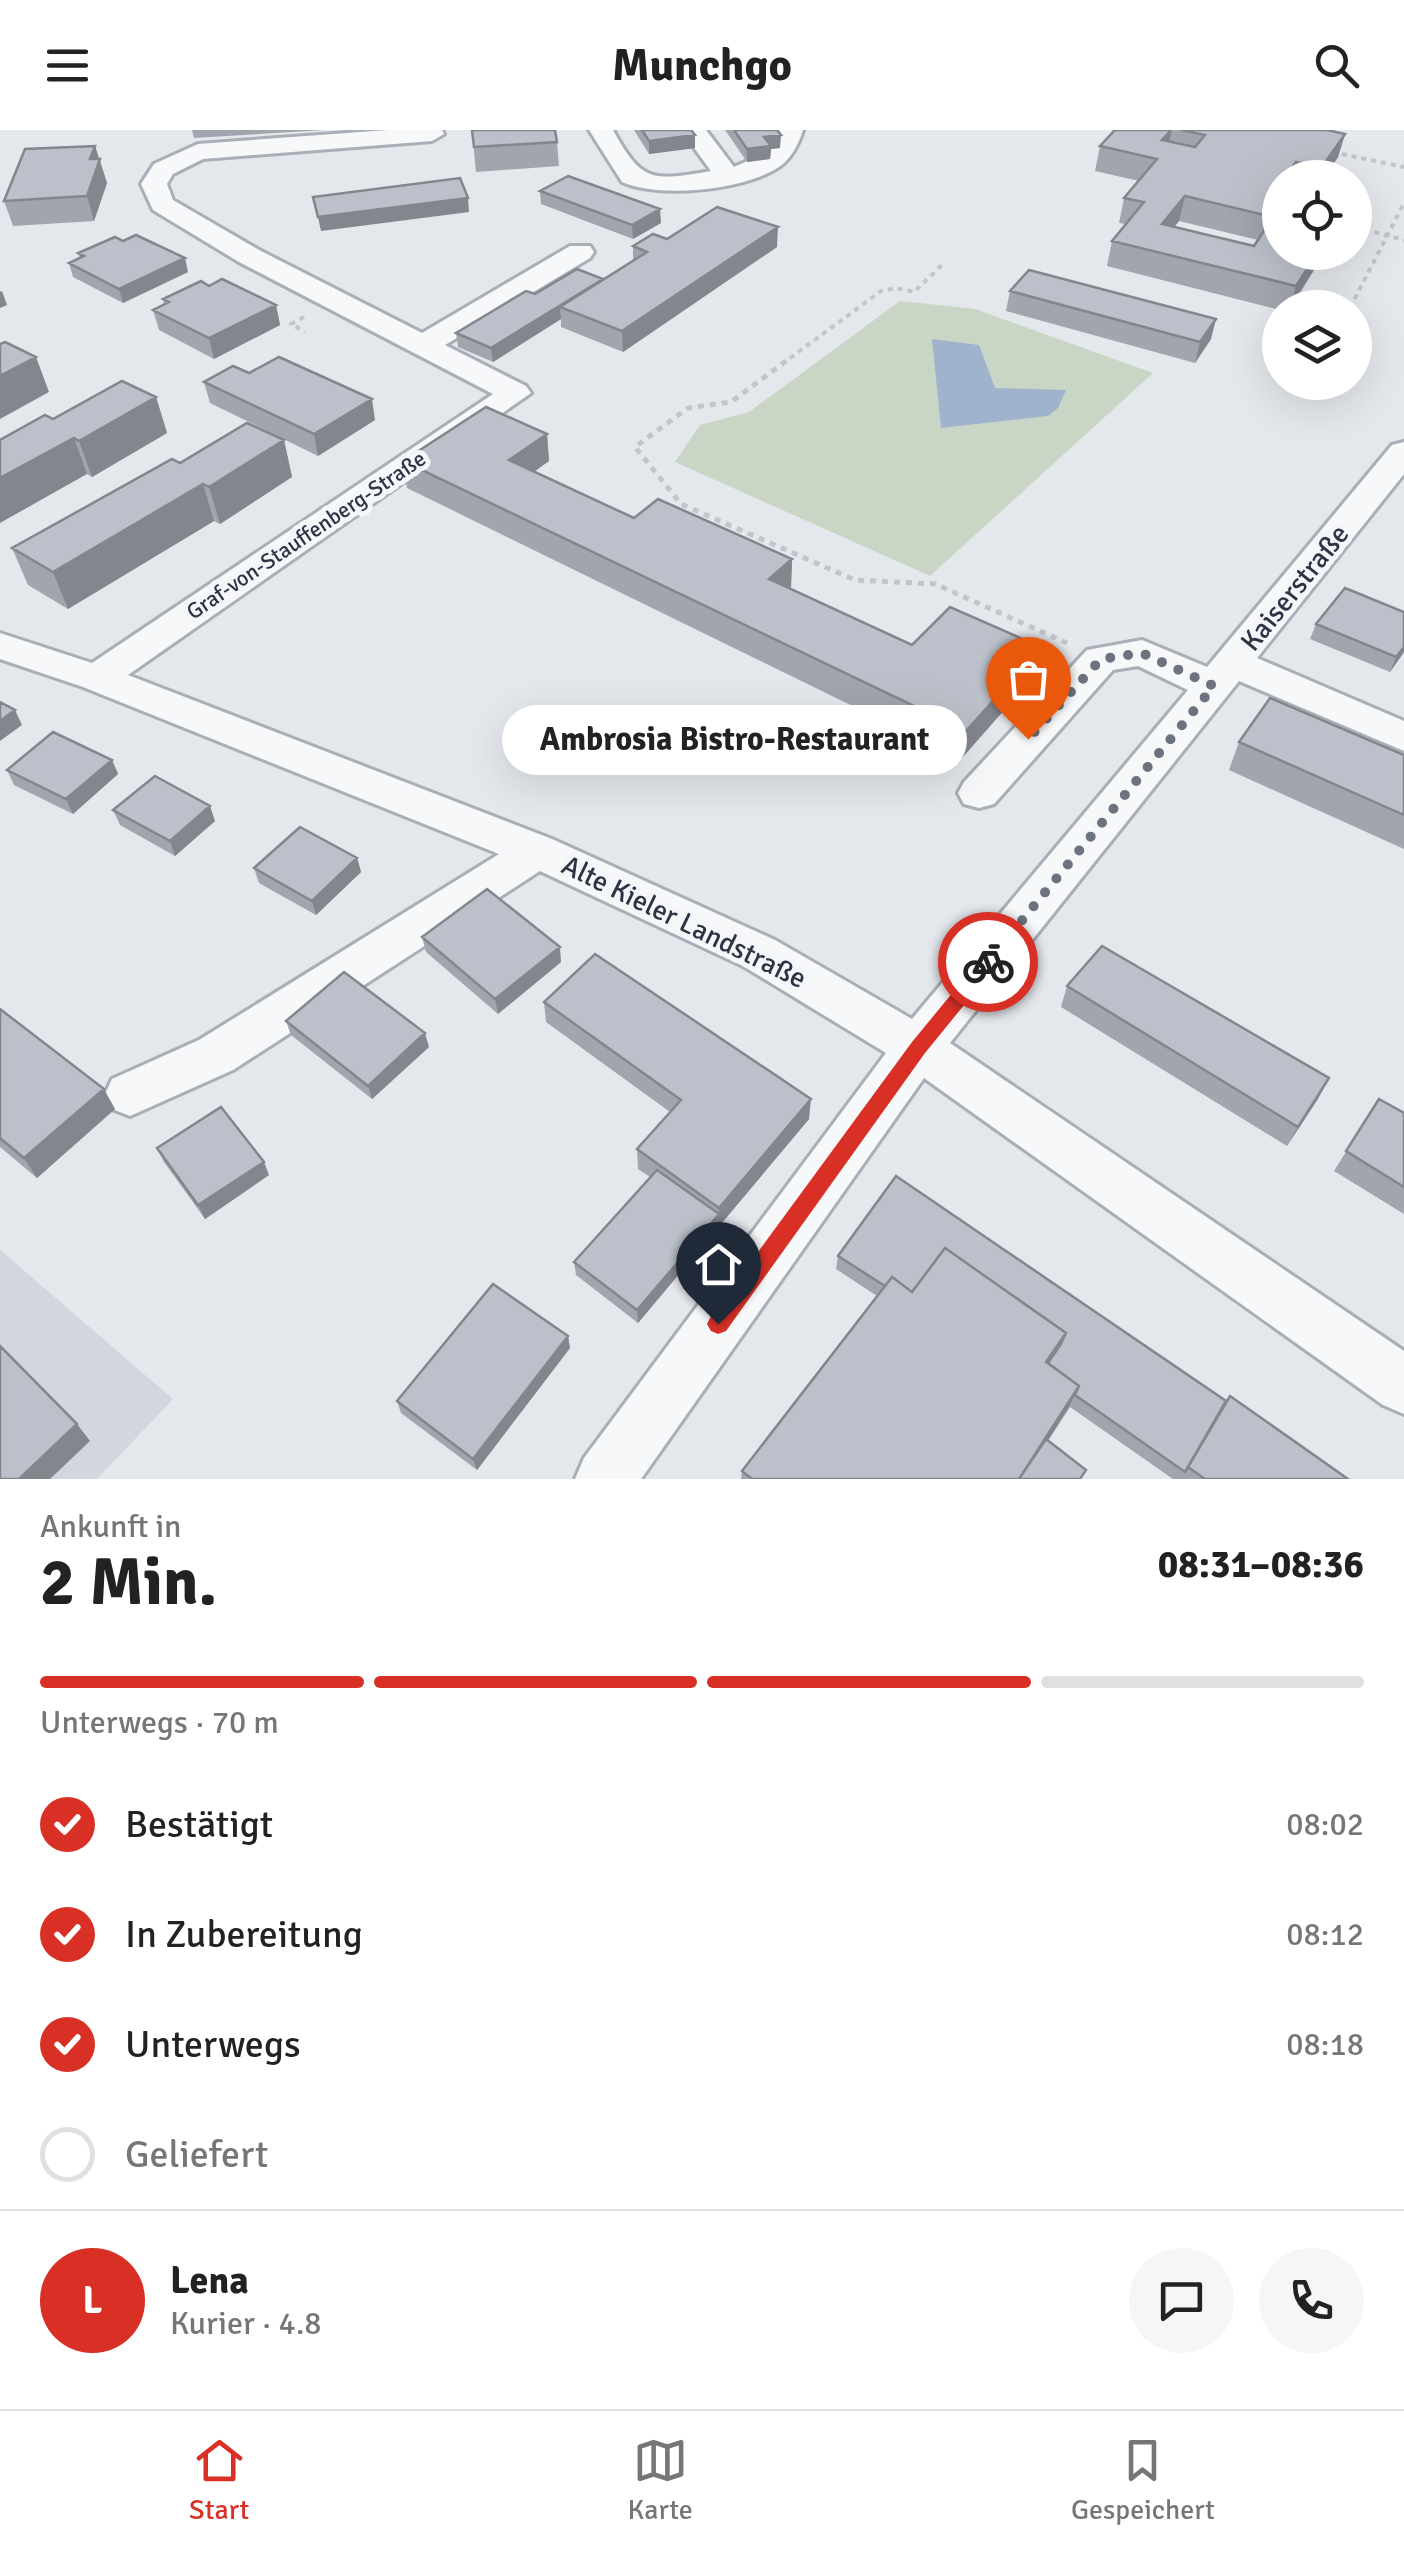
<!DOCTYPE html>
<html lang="de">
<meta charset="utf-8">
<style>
:root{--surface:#fff;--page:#f6f6f6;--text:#222;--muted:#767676;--line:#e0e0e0;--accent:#d93025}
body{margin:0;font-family:Signika,sans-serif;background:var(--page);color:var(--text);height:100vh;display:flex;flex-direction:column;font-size:38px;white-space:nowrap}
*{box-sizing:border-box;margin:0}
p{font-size:32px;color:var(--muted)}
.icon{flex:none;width:55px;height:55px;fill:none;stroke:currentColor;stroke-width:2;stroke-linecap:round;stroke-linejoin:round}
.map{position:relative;height:1349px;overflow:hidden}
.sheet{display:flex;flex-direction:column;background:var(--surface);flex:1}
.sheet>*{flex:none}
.controls{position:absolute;left:1262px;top:30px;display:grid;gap:20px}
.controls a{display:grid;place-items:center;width:110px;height:110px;border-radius:50%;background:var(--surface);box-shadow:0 10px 40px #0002;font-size:50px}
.pin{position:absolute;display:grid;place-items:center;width:85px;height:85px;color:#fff;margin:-102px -42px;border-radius:50% 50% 50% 0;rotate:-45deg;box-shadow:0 0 10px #0007}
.pin .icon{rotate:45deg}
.courier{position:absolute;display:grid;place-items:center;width:100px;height:100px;margin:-50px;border:8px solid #d93025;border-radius:50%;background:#fff;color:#222;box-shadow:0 2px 12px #0007}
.bubble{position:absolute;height:70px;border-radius:35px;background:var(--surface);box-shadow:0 10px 40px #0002;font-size:32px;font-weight:700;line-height:70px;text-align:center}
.head em{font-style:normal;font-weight:700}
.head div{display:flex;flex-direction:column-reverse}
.head{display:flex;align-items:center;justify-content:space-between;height:170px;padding:0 40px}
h1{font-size:65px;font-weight:700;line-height:75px}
.bar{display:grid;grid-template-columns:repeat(4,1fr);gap:15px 10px;align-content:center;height:120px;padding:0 40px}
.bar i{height:12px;border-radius:8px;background:var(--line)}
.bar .current{background:var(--accent)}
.bar p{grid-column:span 4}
.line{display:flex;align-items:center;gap:25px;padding:0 40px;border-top:2px solid var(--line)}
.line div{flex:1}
.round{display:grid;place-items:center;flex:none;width:105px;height:105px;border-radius:52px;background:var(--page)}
ol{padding:0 40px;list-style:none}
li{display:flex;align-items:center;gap:30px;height:110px}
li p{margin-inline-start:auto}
li .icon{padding:10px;border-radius:50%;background:var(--accent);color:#fff;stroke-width:4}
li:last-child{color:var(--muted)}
li i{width:55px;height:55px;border:5px solid var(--line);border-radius:50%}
header{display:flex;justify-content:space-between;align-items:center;height:130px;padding:0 40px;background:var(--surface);font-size:45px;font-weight:700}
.tab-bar{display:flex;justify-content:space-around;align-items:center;height:140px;border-top:2px solid var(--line);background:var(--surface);font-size:28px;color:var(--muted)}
.tab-bar a{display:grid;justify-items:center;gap:5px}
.tab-bar .current{color:var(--accent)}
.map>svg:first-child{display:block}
</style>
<header><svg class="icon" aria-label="menu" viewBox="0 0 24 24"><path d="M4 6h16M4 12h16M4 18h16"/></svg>Munchgo<svg class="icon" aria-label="search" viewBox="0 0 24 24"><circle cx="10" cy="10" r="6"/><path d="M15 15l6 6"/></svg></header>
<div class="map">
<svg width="1404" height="1349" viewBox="0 0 1404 1349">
<rect width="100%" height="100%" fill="#e4e7ec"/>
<path fill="#d2d6de" d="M0 1120 173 1269 97 1349H0Z"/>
<path fill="#c9d6c5" d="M900 171 975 179 1153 243 930 446 675 332 700 295 749 282Z"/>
<path fill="#9fb4cc" d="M932 209 979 215 995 258 1066 260 1058 278 1048 286 941 298Z"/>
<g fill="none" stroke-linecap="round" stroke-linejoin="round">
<g stroke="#a9aeb7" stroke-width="6">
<path id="minor" d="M388 0H442L444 4 432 11 203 29 173 44 167 54 173 70 259 120 422 203 570 116H590L594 122 590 128 445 215 526 256 531 263 128 545 552 709 775 810 912 889 1188 560 1138 536 1113 540 994 674 979 678 964 674 958 663 964 652 1087 520 1142 510 1207 537 1392 315 1404 312V344L1257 528 1404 591V621L1239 551 950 913 1404 1221V1284L1383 1275 924 948 641 1349H575L584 1328 886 923 743 836 540 741 233 940 130 986 112 979 105 964 112 949 199 910 499 724 83 557 0 529V503L92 533 493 264 239 132 153 80 141 54 154 34 198 14Z
M589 0H613C642 53 652 51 711 41L681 0H706L734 37 765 23 779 0H803C799 13 793 25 783 34 751 60 659 69 622 52Z"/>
</g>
<path stroke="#c2c5cb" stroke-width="4" stroke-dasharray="5 5" stroke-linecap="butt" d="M1332 22 1404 37
M1355 97 1404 110
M1350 178 1404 73
M304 187 291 194 305 202
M782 234 881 161 896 158 914 162 944 133"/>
<path stroke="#c2c5cb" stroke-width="5" stroke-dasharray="6 6" stroke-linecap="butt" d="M786 231 731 272 688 278 635 317 681 374 855 450 935 454 1067 513"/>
<use href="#minor" fill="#f7f8fa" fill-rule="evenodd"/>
</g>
<path fill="#a1a5ae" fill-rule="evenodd" d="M192 0H325L194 8Z
M472 0 557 12 559 36 476 42Z
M634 0H691L695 5V18L649 24Z
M725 0H777L780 18 771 19 770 29 747 32Z
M1115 0H1327L1345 4 1338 27 1324 48H1280V122H1325L1291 178H1280V180L1107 136 1112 111 1126 94 1119 93 1124 68 1139 51 1095 41 1100 16ZM1179 91 1258 110 1254 116 1174 97Z
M95 16 107 53 94 91 13 96 4 71Z
M540 61 661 93 633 109 541 74Z
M667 109 777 117 623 222 561 197V189L493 232 458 217 456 203 535 164 603 149 633 130V116Z
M78 123 188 142 123 173 73 147 69 133 80 128Z
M209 156 276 175 280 195 214 229 159 200 153 180 164 175 163 169Z
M1010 161 1211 209 1195 233 1006 181Z
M204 252 375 290 318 326 210 273Z
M156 267 167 303 92 347 87 344 53 289Z
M547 304 549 331 534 342 634 388 792 429 791 457 789 458 912 515 1035 545 961 629 407 358 403 331Z
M284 310 292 347 220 394 214 391 68 479 28 455 12 418 180 333Z
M1316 494 1404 522 1390 542 1310 509Z
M1239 612 1404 625V719L1229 640Z
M112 630 118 644 73 684 14 655 7 640Z
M113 680 215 691 175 726 120 695Z
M357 728 361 742 316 785 259 753 254 738Z
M422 807 561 832 498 884 426 822Z
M1067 856 1329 948 1287 1016 1061 877Z
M544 872 809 989 638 1193 576 1145 574 1132 650 1047 638 1039 637 1019 670 982 546 892Z
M0 879 115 979 37 1048 0 1017Z
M286 891 429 917 372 969 291 905Z
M1379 969 1404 983V1084L1334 1041Z
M157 1018 269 1045 205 1089 164 1032Z
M838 1126 1226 1271 1348 1349H1173L1070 1277 1048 1311 1081 1349H741L742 1341 877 1166 836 1139Z
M568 1206 570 1218 477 1340 401 1283 397 1271Z"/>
<path fill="#83868d" d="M1171 0H1172L1167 22 1162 10Z
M1345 4 1338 27 1324 48H1319L1322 37Z
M695 5V18L649 24V11Z
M781 5 780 18 771 19 770 29 747 32V19L764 7Z
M95 16 107 53 94 91 87 66 90 29Z
M1296 32 1291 48H1285Z
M1185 66 1179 91 1156 120 1162 94Z
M468 68 469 82 321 101 318 87Z
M660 79 661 93 633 109 632 95Z
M778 97 777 117 623 222 622 201Z
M1318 122H1325L1290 178 1296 156Z
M185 128 188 142 123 173 119 159Z
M588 158 560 177 561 189 493 232 491 218Z
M2 161 7 175 0 178V162Z
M276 175 280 195 214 229 209 208Z
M1216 189 1211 209 1195 233 1200 212Z
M36 227 49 262 0 289V246Z
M156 267 167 303 92 347 79 311Z
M372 269 375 290 318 326 314 304Z
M547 304 549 331 512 357 509 330Z
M74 308 87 344 0 393V348Z
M284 310 292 347 220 394 209 357Z
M203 354 214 391 68 479 53 442Z
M792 429 791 457 768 477 769 449Z
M1041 517 1035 545 961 629 966 601Z
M1404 517V522L1390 542 1396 527Z
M15 580 22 595 0 611V591Z
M112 630 118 644 73 684 66 669Z
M210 676 215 691 175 726 170 711Z
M357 728 361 742 316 785 312 771Z
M560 817 561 832 498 884 495 869Z
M425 903 429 917 372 969 368 956Z
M1329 948 1318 969 1287 1016 1298 997Z
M104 959 115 979 37 1048 24 1028Z
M811 969 809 989 638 1193 637 1180 719 1084V1078Z
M264 1032 269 1045 205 1089 198 1075Z
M568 1206 570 1218 477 1340 473 1329Z
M1079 1256 1069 1277 1023 1349H1019Z
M77 1294 90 1311 50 1349H19Z"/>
<path fill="#bbc0ca" stroke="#83868d" stroke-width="2.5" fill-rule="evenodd" d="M472 0H555L557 12 474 17Z
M642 0H691L695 5 649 11Z
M734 0H777L781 5 764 7 771 16 747 19Z
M1115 0H1171L1162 10 1195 17 1205 5 1181 0H1327L1345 4 1322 37 1296 32 1285 48H1280V54L1274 63 1280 65V122H1318L1296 156 1112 111 1144 72 1124 68 1157 29 1100 16ZM1185 66 1273 87 1254 116 1162 94Z
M95 16 90 29H100L87 66 4 71 25 19Z
M568 46 660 79 632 95 540 61Z
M460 48 468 68 318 87 313 67Z
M717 77 778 97 622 201 560 177 647 122 633 116 653 104 667 109Z
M136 105 185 128 119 159 69 133 84 126 78 123 115 107 123 111Z
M577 139 603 149 491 218 456 203 526 161 535 164Z
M1029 140 1216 189 1200 212 1010 161Z
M222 149 276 175 209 208 153 180 169 172 163 169 201 151 209 156Z
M5 212 36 227 0 246V214Z
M279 227 372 269 314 304 204 252 233 236 249 243Z
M122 251 156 267 79 311 74 308 0 348V310L45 285 53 289Z
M486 277 547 304 509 330 634 388 658 369 792 429 769 449 912 515 950 477 1041 517 966 601 403 331Z
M247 293 284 310 209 357 203 354 53 442 12 418 172 329 180 333Z
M1345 458 1404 482V517L1396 527 1316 494Z
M1270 568 1404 625V685L1239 612Z
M0 572 15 580 0 591Z
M53 602 112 630 66 669 7 640Z
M155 646 210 676 170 711 113 680Z
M300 697 357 728 312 771 254 738Z
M487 759 560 817 495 869 422 807Z
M1102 816 1329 948 1298 997 1067 856Z
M595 824 811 969 719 1078 637 1019 681 970 544 872Z
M344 842 425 903 368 956 286 891Z
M0 879 104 959 24 1028 0 1008Z
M1379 969 1404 983V1057L1346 1021Z
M221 977 264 1032 198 1075 157 1018Z
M657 1040 719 1084 637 1180 574 1132Z
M896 1046 1226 1271 1185 1342 1075 1265 1079 1256 1048 1233 1061 1214 1066 1203 945 1118 912 1162 892 1147 885 1156 838 1126Z
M945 1118 1066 1203 1046 1232 1079 1256 1019 1349H752L742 1341 892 1147 912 1162Z
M493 1154 568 1206 473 1329 397 1271Z
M0 1216 77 1294 19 1349H0Z
M1230 1266 1348 1349H1205L1188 1337Z
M1046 1309 1086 1340 1080 1349H1019Z"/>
<path fill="#d93025" d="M988 825 997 832 995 837 925 923 726 1201 718 1204 711 1201 707 1194 711 1186 912 912 982 827Z"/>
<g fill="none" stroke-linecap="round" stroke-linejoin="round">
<path stroke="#6c737f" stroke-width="10" stroke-dasharray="0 18" d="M988 832 1214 556 1142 523 1101 529 1028 609"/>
</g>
<g text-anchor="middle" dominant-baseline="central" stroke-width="10" stroke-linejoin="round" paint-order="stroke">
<g font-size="22" fill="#2b3445" stroke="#f4f6f9">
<text transform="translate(306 405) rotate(-34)">Graf-von-Stauffenberg-Straße</text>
</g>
<g font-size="28" fill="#2b3445" stroke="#f4f6f9">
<text transform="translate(1295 458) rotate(-51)">Kaiserstraße</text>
<text transform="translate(684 792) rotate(26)">Alte Kieler Landstraße</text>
</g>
</g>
</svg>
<div class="controls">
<a><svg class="icon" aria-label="locate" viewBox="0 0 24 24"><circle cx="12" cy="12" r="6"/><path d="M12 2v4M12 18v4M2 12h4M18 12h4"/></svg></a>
<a><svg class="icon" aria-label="layers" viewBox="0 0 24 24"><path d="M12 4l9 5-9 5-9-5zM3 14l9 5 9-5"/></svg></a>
</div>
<div class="pin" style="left:1028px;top:609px;background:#ea580c"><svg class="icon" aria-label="bag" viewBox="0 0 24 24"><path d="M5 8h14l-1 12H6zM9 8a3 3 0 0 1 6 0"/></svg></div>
<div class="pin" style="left:718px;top:1194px;background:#1f2937"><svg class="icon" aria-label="home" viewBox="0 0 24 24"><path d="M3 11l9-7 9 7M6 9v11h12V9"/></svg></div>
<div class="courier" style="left:988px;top:832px"><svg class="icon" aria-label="bike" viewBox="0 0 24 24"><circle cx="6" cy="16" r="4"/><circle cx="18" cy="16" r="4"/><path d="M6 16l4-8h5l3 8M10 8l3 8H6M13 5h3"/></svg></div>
<div class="bubble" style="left:502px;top:575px;width:465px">Ambrosia Bistro-Restaurant</div>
</div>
<section class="sheet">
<div class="head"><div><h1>2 Min.</h1><p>Ankunft in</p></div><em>08:31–08:36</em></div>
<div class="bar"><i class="current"></i><i class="current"></i><i class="current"></i><i></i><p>Unterwegs · 70 m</p></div>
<ol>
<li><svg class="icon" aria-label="check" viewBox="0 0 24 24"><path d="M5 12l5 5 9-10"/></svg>Bestätigt<p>08:02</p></li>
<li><svg class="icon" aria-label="check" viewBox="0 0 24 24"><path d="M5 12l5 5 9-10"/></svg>In Zubereitung<p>08:12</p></li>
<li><svg class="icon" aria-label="check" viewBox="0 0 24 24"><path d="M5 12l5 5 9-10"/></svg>Unterwegs<p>08:18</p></li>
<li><i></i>Geliefert</li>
</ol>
<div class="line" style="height:180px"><b class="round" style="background:var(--accent);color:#fff">L</b><div><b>Lena</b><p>Kurier · 4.8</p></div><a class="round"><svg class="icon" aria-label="chat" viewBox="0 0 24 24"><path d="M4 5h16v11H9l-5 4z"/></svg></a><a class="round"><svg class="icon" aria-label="phone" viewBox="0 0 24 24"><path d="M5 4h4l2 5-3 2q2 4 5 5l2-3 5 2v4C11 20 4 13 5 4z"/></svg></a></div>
</section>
<nav class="tab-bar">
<a class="current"><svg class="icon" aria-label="home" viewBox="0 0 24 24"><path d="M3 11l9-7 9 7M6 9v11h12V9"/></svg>Start</a>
<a><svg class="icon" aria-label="map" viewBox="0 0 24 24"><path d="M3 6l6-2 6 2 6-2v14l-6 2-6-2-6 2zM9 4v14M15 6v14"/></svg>Karte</a>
<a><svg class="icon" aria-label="saved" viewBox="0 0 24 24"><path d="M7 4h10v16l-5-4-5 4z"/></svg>Gespeichert</a>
</nav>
